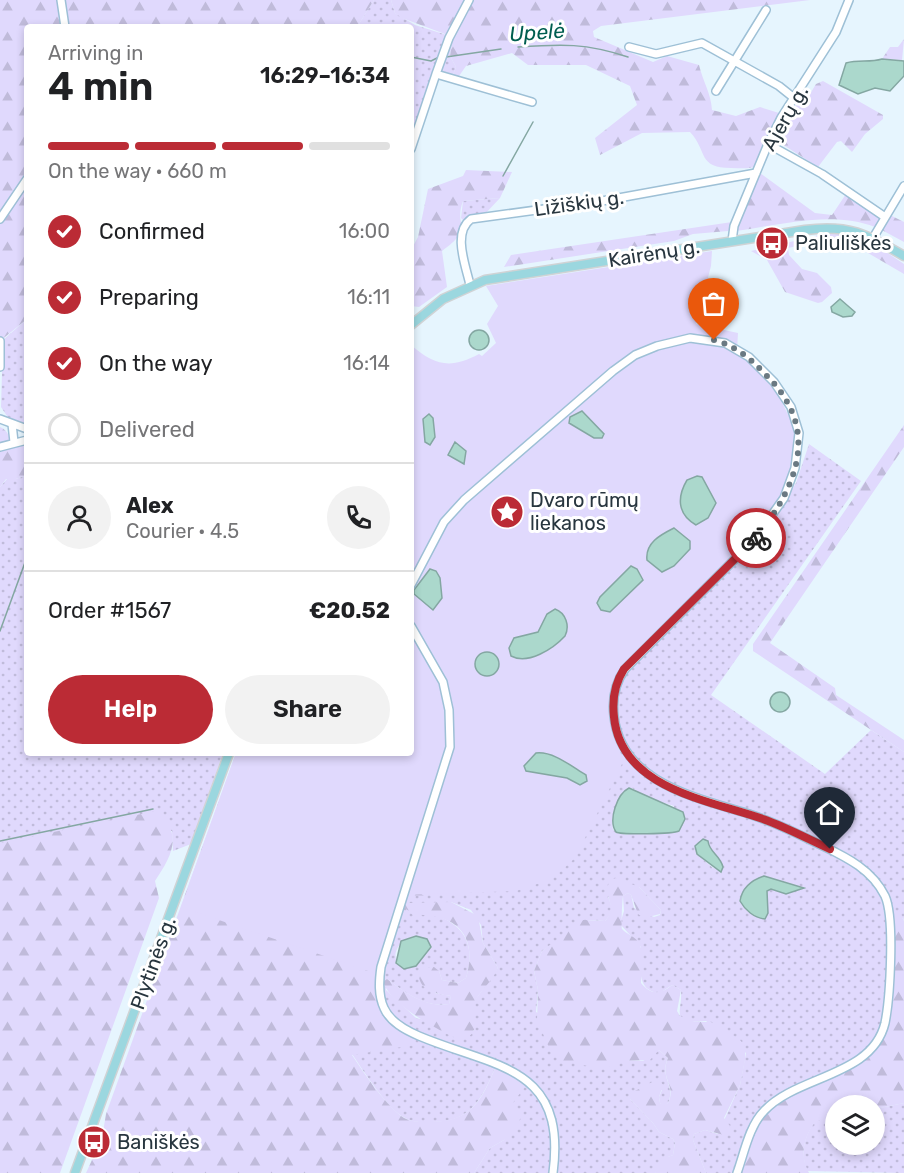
<!DOCTYPE html>
<meta charset="utf-8">
<style>
:root{--surface:#fff;--page:#f2f2f2;--text:#202124;--muted:#757577;--line:#e0e0e0;--accent:#bb2b35}
body{margin:0;font-family:Rubik,sans-serif;background:var(--page);color:var(--text);height:100vh;display:flex;flex-direction:column;font-size:22px;white-space:nowrap}
*{box-sizing:border-box;margin:0}
p{font-size:20px;color:var(--muted)}
.icon{flex:none;width:33px;height:33px;fill:none;stroke:currentColor;stroke-width:2;stroke-linecap:round;stroke-linejoin:round}
.map{position:relative;flex:1;overflow:hidden}
.details{position:absolute;left:24px;top:24px;width:390px;height:732px;display:flex;flex-direction:column;background:var(--surface);border-radius:6px;box-shadow:0 3px 9px #0003}
.details>*{flex:none}
.controls{position:absolute;left:825px;top:1095px;display:grid;gap:12px}
.controls a{display:grid;place-items:center;width:60px;height:60px;border-radius:50%;background:var(--surface);box-shadow:0 3px 9px #0003;font-size:30px}
.pin{position:absolute;display:grid;place-items:center;width:51px;height:51px;color:#fff;margin:-62px -26px;border-radius:50% 50% 50% 0;rotate:-45deg;box-shadow:0 0 6px #0007}
.pin .icon{rotate:45deg}
.courier{position:absolute;display:grid;place-items:center;width:60px;height:60px;margin:-30px;border:4px solid #bb2b35;border-radius:50%;background:#fff;color:#222;box-shadow:0 2px 8px #0007}
.summary em{font-style:normal;font-weight:600}
.summary div{display:flex;flex-direction:column-reverse}
.summary{display:flex;align-items:center;justify-content:space-between;height:102px;padding:0 24px}
h1{font-size:39px;font-weight:600;line-height:45px}
.bar{display:grid;grid-template-columns:repeat(4,1fr);gap:9px 6px;align-content:center;height:72px;padding:0 24px}
.bar i{height:8px;border-radius:4px;background:var(--line)}
.bar .current{background:var(--accent)}
.bar p{grid-column:span 4}
.line{display:flex;align-items:center;gap:15px;padding:0 24px;border-top:2px solid var(--line)}
.line div{flex:1}
.round{display:grid;place-items:center;flex:none;width:63px;height:63px;border-radius:32px;background:var(--page)}
ol{padding:0 24px;list-style:none}
li{display:flex;align-items:center;gap:18px;height:66px}
li p{margin-inline-start:auto}
li .icon{padding:6px;border-radius:50%;background:var(--accent);color:#fff;stroke-width:4}
li:last-child{color:var(--muted)}
li i{width:33px;height:33px;border:3px solid var(--line);border-radius:50%}
.action{display:flex;gap:12px;margin-top:auto;padding:12px 24px}
.action a{flex:1;height:69px;border-radius:36px;background:var(--accent);color:#fff;font-size:24px;font-weight:600;line-height:69px;text-align:center}
.action a+a{background:var(--page);color:var(--text)}
.map>svg:first-child{display:block}
</style>
<div class="map">
<svg width="904" height="1173" viewBox="0 0 904 1173">
<defs>
<pattern id="grass-dots" width="8" height="8" patternUnits="userSpaceOnUse" patternTransform="scale(1.5)"><rect width="8" height="8" fill="#e0d9fd"/><path d="M2 2h.1M6 6h.1" fill="none" stroke="#c0bbda" stroke-width="1.8" stroke-linecap="round"/></pattern>
<pattern id="forest-firs" width="22" height="20" patternUnits="userSpaceOnUse" patternTransform="scale(1.5)"><rect width="22" height="20" fill="#e0d9fd"/><path d="M5 1l3.5 6h-7zM16 11l3.5 6h-7z" fill="#c0bbda"/></pattern>
</defs>
<rect width="100%" height="100%" fill="#e6f5fe"/>
<path fill="url(#grass-dots)" fill-rule="evenodd" d="M374 0H391L395 13 415 25 453 37 450 56 456 67 453 75 434 73 411 142V27H357Z
M500 198 484 215 464 221 461 218 463 201Z
M27 319V425L9 419 1 407 3 340Z
M809 444 861 481 711 695 825 774 871 730 904 752V921L903 918 893 917 889 1023C874 1074 800 1090 761 1122 753 1128 743 1163 743 1173H706L693 1140 694 1134 705 1130 718 1134 740 1085 746 1053 706 1021C668 1025 683 1011 681 990L672 985 660 993C635 991 641 966 641 947L620 924 624 911 623 896 628 893 631 895 634 908 654 917 660 915 661 910 639 887 608 897C613 908 613 912 605 921L589 920 542 951 534 971 538 990 536 1012 627 1061H643L659 1050 668 1058C659 1077 676 1086 668 1103L664 1106 660 1103 659 1097 662 1090 630 1099 653 1123 659 1132 673 1139 675 1143 673 1155 668 1157 655 1173H474L490 1148 504 1140 510 1107 496 1066C482 1099 471 1122 432 1122 423 1122 413 1123 405 1118 388 1110 363 1070 352 1054L381 1009 370 794 411 753 522 776 635 652 638 655 771 524 796 483ZM632 788 646 797 674 806 666 834 636 832 626 835 613 830C610 816 618 799 627 789ZM708 843C709 852 721 856 723 869L713 868 697 854ZM764 876 804 888 786 894 771 889 766 891V901ZM451 902 471 910 481 925 483 943 498 968 473 1003 471 1011 474 1031 416 1018 386 990 387 979C406 993 425 1008 449 1004L451 996 435 993 439 971 442 980 458 983 466 978C476 945 465 925 433 914ZM416 936 428 952 416 966H399C389 952 402 938 416 936Z
M27 475V753H223L191 844 173 851 172 831 0 843V487L7 479H16Z
M904 1103V1173L807 1171C800 1153 804 1136 816 1120L835 1117 836 1144H874L875 1109Z"/>
<path fill="url(#forest-firs)" d="M0 0H374L357 27H27V319L0 341Z
M391 0H810L601 26 593 31 594 37 653 62 667 56 699 65C703 82 711 93 712 110L736 116 760 107 779 113 755 167C747 169 739 168 731 168 697 168 708 151 690 132L642 133 600 155 595 138 637 105 630 86 586 65H528L512 53 466 66 459 76 453 75 456 67 450 56 453 37 402 18 395 13Z
M904 39 902 60 882 59 890 47H898Z
M823 81 883 115V119L865 134 852 152 841 141 837 142 818 167 774 139 793 106 804 104 816 84Z
M466 170 512 172 500 198 463 201C453 228 476 226 442 251L447 287 419 307 411 306V250L418 237 428 189 463 176Z
M760 173 815 213 832 215 846 194 880 218 875 227C832 210 780 225 736 231Z
M890 215 904 222V242L880 229Z
M732 222 728 231 693 234 674 241 504 267 511 255Z
M833 232 871 242 904 264V274L844 239 832 238 788 248 789 255 802 269 817 273 831 287 832 293 822 302 818 303 785 292 767 260 751 251Z
M904 425V447L770 643 835 688 836 695 904 740V752L753 651V644Z
M0 427C9 430 9 440 16 446L27 443V475L16 479H6L0 487Z
M236 753 424 896H400L377 974 381 1009 416 1037 414 1045 352 1055C366 1076 382 1100 401 1116 409 1122 419 1122 428 1122 471 1122 481 1102 496 1066L526 1085 510 1107 521 1118 504 1140 490 1148 474 1173H86L102 1138 106 1114Z
M156 811C184 833 172 856 155 881L159 898 60 1173H0V843Z
M616 878 639 887 661 910 660 914 644 918 638 914 631 895 628 893 623 896C622 901 621 928 622 929 627 935 636 936 640 945 644 955 641 971 641 983 651 995 660 995 672 985L681 990 677 1011 680 1016 695 1022H711L740 1040 745 1046V1060L740 1085 724 1118 730 1126 724 1135 705 1130 694 1134 693 1140 706 1173H655L662 1159 673 1155 675 1143 673 1139 659 1132 653 1123 630 1099 633 1092 658 1079 663 1085 659 1097 660 1103 664 1105 668 1103C677 1085 659 1079 668 1058L659 1050 650 1060 627 1061 603 1069 563 1061 550 1050 537 1020 538 990 534 971 542 951 583 920 605 921C616 908 608 903 607 888L610 880Z
M451 902 478 916 483 943 498 968C487 992 467 995 475 1026 473 1036 467 1039 457 1039 435 1028 392 1006 383 982L387 979C405 992 425 1008 449 1004L451 996C438 994 420 991 419 976L427 968 434 967 439 971 442 980 458 983 466 978C479 935 455 913 413 915L403 906 409 903Z
M896 912 900 913 904 921V1103L875 1109 874 1106H836L835 1117 816 1121C804 1136 799 1155 809 1173H743V1164C749 1148 754 1126 766 1114 802 1076 872 1079 889 1023L893 917Z"/>
<path fill="#e0d9fd" d="M712 251 711 266 696 324 738 333 737 350 777 392 794 427 796 444 794 461 783 495 758 529 617 672C604 704 609 730 624 760L575 858 552 879 516 891 401 895 377 974 181 907 236 753H411V345C435 366 451 369 479 354L482 356 496 343 487 324 498 306 486 286Z"/>
<path fill="#abd8cc" stroke="#84a7a2" stroke-width="1.5" d="M882 59 904 61V76L890 91 875 88 858 94 839 85 846 63C859 59 869 63 882 59Z
M840 299 855 312 852 316 843 317 832 312 831 307Z
M469 340a10 10 0 1 1 20 0a10 10 0 1 1-20 0Z
M582 411 604 434 602 438H594L569 423 570 417Z
M429 414 433 418 435 437 430 445 425 442 423 419Z
M455 442 466 451 464 464 448 455Z
M697 476 702 477 716 503 708 518 696 525C677 514 677 497 687 480Z
M674 528 690 541V549L674 566 662 572 647 560C645 543 660 535 674 528Z
M631 566 637 569 643 580 610 612 601 610 597 603 600 597Z
M430 569 436 571 440 578 442 598 433 610 414 594V590Z
M555 609C566 613 570 626 565 636 553 649 528 665 511 656L509 648 514 638 538 632 547 614Z
M475 664a12 12 0 1 1 24 0a12 12 0 1 1-24 0Z
M770 702a10 10 0 1 1 20 0a10 10 0 1 1-20 0Z
M536 753C553 751 571 766 586 775L587 781 580 785 567 778 526 771 524 766Z
M629 788 683 812 685 819 679 831C673 834 621 835 616 832 608 820 617 794 629 788Z
M703 839 708 841C709 852 720 855 723 867L721 872 697 854 695 846Z
M764 876 804 888 786 894 771 889 767 891 768 913 765 919C754 918 745 910 740 901 742 888 752 880 764 876Z
M416 936 427 939 431 947 416 966 404 969 396 963 401 941Z"/>
<g fill="none" stroke-linecap="round" stroke-linejoin="round">
<path stroke="#84a7a2" stroke-width="1.5" d="M518 47C562 44 586 43 628 57
M411 57 431 61 437 58
M446 57 501 49
M503 176 533 122
M0 631 27 557
M0 841 153 809"/>
<g stroke="#9ec0d6" stroke-width="10">
<path id="minor" d="M61 0 65 27
M629 47 656 54 702 43 779 86 794 98
M436 74 449 38 469 0
M716 91 766 10
M768 144 822 174 885 217
M411 149 436 74 532 102
M0 219 27 179
M873 238 904 186
M732 241 734 226 768 144 781 118 836 32 849 0
M470 285C466 266 452 233 471 219L602 201 756 173
M0 341V367
M0 419 27 429
M12 424 14 442
M0 447 27 440
M411 585 444 522 464 500 613 371 635 355 657 346 690 338 725 343 749 357 774 382 791 407 799 433 795 468 784 498 754 540 625 669C615 683 612 699 614 716 621 784 699 798 752 815 777 823 800 835 823 846 848 858 872 870 885 896 895 918 890 998 885 1023 872 1077 797 1075 764 1111 749 1126 744 1154 737 1173
M411 626 443 682 449 710 450 747 381 967C379 981 378 995 384 1008 390 1022 405 1030 419 1036 495 1068 567 1065 553 1173"/>
</g>
<g stroke="#d0d3d5" stroke-width="11">
<path id="major" d="M411 325 443 299 485 280 805 230C848 224 867 234 904 256
M75 1173 229 753"/>
</g>
<use href="#minor" stroke="#fff" stroke-width="7"/>
<use href="#major" stroke="#9bd7df" stroke-width="8"/>
</g>
<g fill="none" stroke-linecap="round" stroke-linejoin="round">
<path stroke="#6a7982" stroke-width="6" stroke-dasharray="0 10.8" d="M714 340C736 346 750 358 766 375 821 429 798 485 756 538"/>
<path stroke="#bb2b35" stroke-width="8" d="M756 538 624 669C615 683 612 700 614 717 621 789 709 800 763 819 786 827 808 839 830 849"/>
</g>
<defs>
<g id="bus-disc" transform="scale(1.725)"><circle r="9.5" fill="#bb2b35" stroke="#fff"/><path d="M-5-6H5V4H4V6H2V4H-2V6H-4V4H-5ZM-3.5-4V0h7V-4ZM-3.5 1.2v1.5H-2V1.2ZM2 1.2v1.5H3.5V1.2Z" fill="#fff"/></g>
<g id="sight-disc" transform="scale(1.725)"><circle r="9.5" fill="#bb2b35" stroke="#fff"/><path d="M0-6L1.8-2.2L6-1.7L2.9 1.2L3.7 5.4L0 3.3L-3.7 5.4L-2.9 1.2L-6-1.7L-1.8-2.2Z" fill="#fff"/></g>
</defs>
<g fill-rule="evenodd">
<use href="#bus-disc" x="772" y="243"/>
<use href="#sight-disc" x="507" y="512"/>
<use href="#bus-disc" x="94" y="1142"/>
</g>
<g text-anchor="middle" dominant-baseline="central" stroke-width="6" stroke-linejoin="round" paint-order="stroke">
<g font-size="20" fill="#28363f" stroke="#fff">
<text transform="translate(785 118) rotate(-60)">Ajerų g.</text>
<text transform="translate(579 203) rotate(-8)">Ližiškių g.</text>
<text transform="translate(654 253) rotate(-9)">Kairėnų g.</text>
<text transform="translate(153 963) rotate(-70)">Plytinės g.</text>
</g>
<g font-size="20" fill="#28363f" stroke="#fff" text-anchor="start">
<text x="795" y="243">Paliuliškės</text>
<text x="530" y="500">Dvaro rūmų<tspan x="530" dy="23">liekanos</tspan></text>
<text x="117" y="1142">Baniškės</text>
</g>
<g font-size="21" font-style="italic" fill="#005e50" stroke="#fff">
<text transform="translate(537 32) rotate(-4)">Upelė</text>
</g>
</g>
</svg>
<div class="controls">
<a><svg class="icon" aria-label="layers" viewBox="0 0 24 24"><path d="M12 4l9 5-9 5-9-5zM3 14l9 5 9-5"/></svg></a>
</div>
<div class="pin" style="left:714px;top:340px;background:#ea580c"><svg class="icon" aria-label="bag" viewBox="0 0 24 24"><path d="M5 8h14l-1 12H6zM9 8a3 3 0 0 1 6 0"/></svg></div>
<div class="pin" style="left:830px;top:849px;background:#1f2937"><svg class="icon" aria-label="home" viewBox="0 0 24 24"><path d="M3 11l9-7 9 7M6 9v11h12V9"/></svg></div>
<div class="courier" style="left:756px;top:538px"><svg class="icon" aria-label="bike" viewBox="0 0 24 24"><circle cx="6" cy="16" r="4"/><circle cx="18" cy="16" r="4"/><path d="M6 16l4-8h5l3 8M10 8l3 8H6M13 5h3"/></svg></div>
<section class="details">
<div class="summary"><div><h1>4 min</h1><p>Arriving in</p></div><em>16:29–16:34</em></div>
<div class="bar"><i class="current"></i><i class="current"></i><i class="current"></i><i></i><p>On the way · 660 m</p></div>
<ol>
<li><svg class="icon" aria-label="check" viewBox="0 0 24 24"><path d="M5 12l5 5 9-10"/></svg>Confirmed<p>16:00</p></li>
<li><svg class="icon" aria-label="check" viewBox="0 0 24 24"><path d="M5 12l5 5 9-10"/></svg>Preparing<p>16:11</p></li>
<li><svg class="icon" aria-label="check" viewBox="0 0 24 24"><path d="M5 12l5 5 9-10"/></svg>On the way<p>16:14</p></li>
<li><i></i>Delivered</li>
</ol>
<div class="line" style="height:108px"><a class="round"><svg class="icon" aria-label="person" viewBox="0 0 24 24"><circle cx="12" cy="8" r="4"/><path d="M4 21q1-7 8-7t8 7"/></svg></a><div><b>Alex</b><p>Courier · 4.5</p></div><a class="round"><svg class="icon" aria-label="phone" viewBox="0 0 24 24"><path d="M5 4h4l2 5-3 2q2 4 5 5l2-3 5 2v4C11 20 4 13 5 4z"/></svg></a></div>
<div class="line" style="height:78px"><div>Order #1567</div><b>€20.52</b></div>
<div class="action"><a>Help</a><a>Share</a></div>
</section>
</div>
